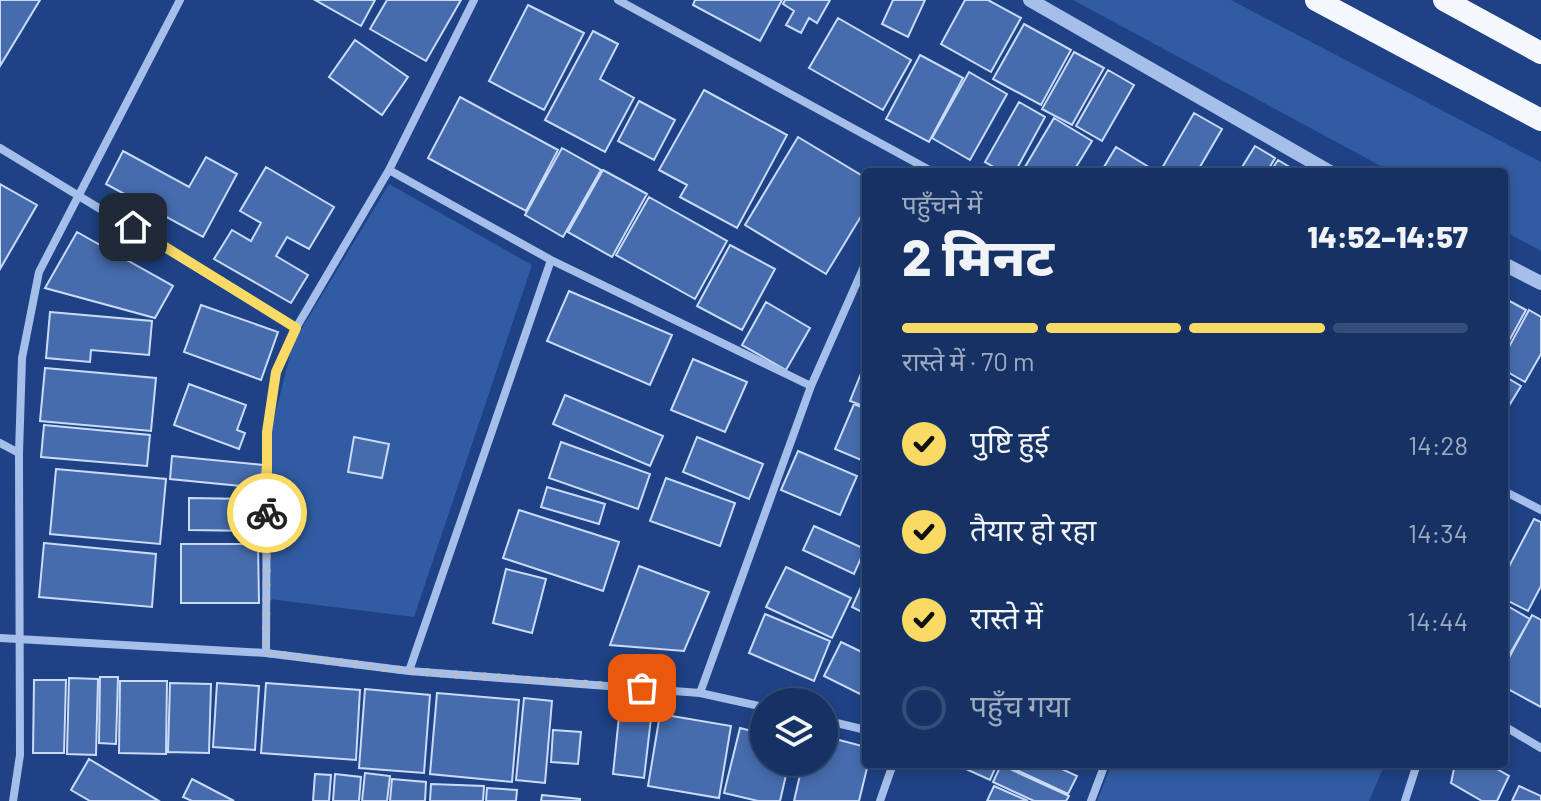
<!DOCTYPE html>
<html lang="hi">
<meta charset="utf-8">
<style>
:root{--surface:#163264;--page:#1f3a6a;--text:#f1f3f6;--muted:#9eaabf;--line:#354d78;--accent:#f9da64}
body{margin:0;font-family:Barlow,"Noto Sans Devanagari",sans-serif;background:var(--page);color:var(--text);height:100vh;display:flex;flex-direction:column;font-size:30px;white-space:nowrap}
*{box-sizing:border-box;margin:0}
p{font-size:26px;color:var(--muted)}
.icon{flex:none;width:44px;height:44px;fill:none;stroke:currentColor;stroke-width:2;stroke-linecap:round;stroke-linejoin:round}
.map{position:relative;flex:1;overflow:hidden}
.details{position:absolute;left:862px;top:168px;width:646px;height:600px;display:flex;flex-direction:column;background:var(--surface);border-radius:8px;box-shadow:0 4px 12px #0003,0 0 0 2px var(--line)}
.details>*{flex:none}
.controls{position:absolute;left:750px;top:688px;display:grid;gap:16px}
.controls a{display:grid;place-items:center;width:88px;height:88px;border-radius:50%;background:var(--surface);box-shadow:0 4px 12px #0003,0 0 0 2px var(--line);font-size:40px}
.pin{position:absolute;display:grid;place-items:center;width:68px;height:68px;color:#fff;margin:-34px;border-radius:16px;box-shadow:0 4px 12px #0006}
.courier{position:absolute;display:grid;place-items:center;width:80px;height:80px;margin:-40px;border:6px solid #f9da64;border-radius:50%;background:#fff;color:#222;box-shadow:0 2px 10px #0007}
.headline em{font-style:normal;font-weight:800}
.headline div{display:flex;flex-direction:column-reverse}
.headline{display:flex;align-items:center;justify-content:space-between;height:136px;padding:0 40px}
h1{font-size:52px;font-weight:800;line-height:60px}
.bar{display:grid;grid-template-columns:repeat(4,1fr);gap:12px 8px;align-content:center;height:96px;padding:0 40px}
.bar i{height:10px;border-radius:6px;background:var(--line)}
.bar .selected{background:var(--accent)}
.bar p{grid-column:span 4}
ol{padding:0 40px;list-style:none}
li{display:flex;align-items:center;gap:24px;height:88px}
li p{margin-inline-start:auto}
li .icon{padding:8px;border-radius:50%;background:var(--accent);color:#111;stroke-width:4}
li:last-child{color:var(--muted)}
li i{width:44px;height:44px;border:4px solid var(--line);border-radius:50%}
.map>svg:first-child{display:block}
</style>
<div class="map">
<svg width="1541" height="801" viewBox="0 0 1541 801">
<rect width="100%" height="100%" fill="#1e4285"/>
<path fill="#315ba2" d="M1073 0H1231L1541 162V251L1504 231V172H1392Z
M389 184 532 265 414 617 269 599V438L293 343Z
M1112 764H1385L1369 801H1097Z"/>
<path fill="#466cad" stroke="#cadbf8" stroke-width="2" d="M0 0H40L0 66Z
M315 0H375L361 26Z
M387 0H461L426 61 370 29Z
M695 0H782L760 41 693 5Z
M785 0H830L817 23 809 18 801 33 786 25 794 11 783 4Z
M893 0H925L908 37 882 24Z
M965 0H988L1021 18 991 72 941 44Z
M528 5 584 33 544 110 489 81Z
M838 18 911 60 883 110 809 68Z
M1024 24 1071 50 1041 105 993 79Z
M593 31 618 44 600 79 634 98 605 152 545 120Z
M355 40 408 77 382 115 329 77Z
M1074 52 1104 68 1072 125 1042 109Z
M920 55 963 78 929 142 886 119Z
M1108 70 1134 85 1102 141 1076 126Z
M969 72 1007 94 970 160 932 138Z
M704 90 787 135 737 228 680 197 687 185 659 170Z
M460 97 558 150 526 211 428 158Z
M639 101 675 120 654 160 618 141Z
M1019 102 1045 117 1015 172H1003L985 162Z
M1194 113 1222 129 1197 172H1170L1162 168Z
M1054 118 1092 141 1073 172H1022Z
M798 137 866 178V208L826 274 745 225Z
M1255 146 1275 158 1267 172H1239Z
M1116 147 1157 172H1101Z
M562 148 601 170 563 237 525 215Z
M123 151 189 187 206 157 237 174 203 237 106 184Z
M1278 160 1298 172H1270Z
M266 167 334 207 309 249 287 237 276 256 308 275 291 303 214 259 232 230 251 241 261 223 240 211Z
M603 170 647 194 612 257 568 232Z
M0 184 37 205 0 269Z
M649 197 727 241 695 299 616 255Z
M77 232 173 286 155 318 45 288Z
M730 245 775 269 742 330 697 306Z
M569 291 672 335 650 385 547 341Z
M1504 298 1526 310 1504 350Z
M766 302 810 328 786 370 742 345Z
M201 305 278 332 261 380 184 352Z
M1529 310 1541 317V354L1525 382 1504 370V356Z
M50 312 152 321 149 355 91 350 90 362 46 358Z
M693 359 747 382 725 432 671 410Z
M866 361V407L850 401Z
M45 368 156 378 151 431 40 421Z
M1504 376 1521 386 1504 414Z
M189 384 246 405 237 430 245 433 239 449 174 425Z
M565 395 663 436 650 466 553 424Z
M854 404 866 409V462L835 449Z
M44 425 150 435 147 466 41 457Z
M354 437 389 444 382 478 348 472Z
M697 437 763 464 749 499 683 472Z
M561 442 650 474 638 509 549 478Z
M798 451 857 476 840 515 781 490Z
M172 456 263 465 261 488 170 479Z
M56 469 166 479 160 544 50 534Z
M666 478 735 503 720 546 650 521Z
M547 487 605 504 599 524 541 507Z
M189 498 252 499 251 531 189 530Z
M519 510 619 542 603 591 503 558Z
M1534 519 1541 522V586L1528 611 1504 599V576Z
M814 526 865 549 854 574 803 550Z
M44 543 156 554 152 607 39 597Z
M181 544H258L259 603H181Z
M639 566 709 592 684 651 610 645Z
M786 567 851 598 832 638 766 607Z
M506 569 546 579 532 633 493 623Z
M861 587 866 590V614L852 607Z
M1504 604 1530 619 1504 664Z
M765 614 830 641 814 681 749 653Z
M1532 615 1541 620V707L1504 687V667Z
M841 642 866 654V697L824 676Z
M100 677H118L116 744 99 743Z
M69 678 98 679 96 755 67 754Z
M34 680H66L64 753H33Z
M120 681H167L166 754 119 753Z
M170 683 211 684 209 753 168 752Z
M217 683 259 686 255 750 213 747Z
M266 683 360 690 356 760 261 753Z
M365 689 430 695 424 773 359 768Z
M437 693 519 700 512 782 430 774Z
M524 698 552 701 545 783 516 780Z
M620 707 652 710 644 778 613 774Z
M660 714 731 726 719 798 648 786Z
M740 728 764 734V762H789L780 801H758L724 793Z
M553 730 581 732 578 764 551 762Z
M824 736 866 747 868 764 859 801H794L803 762H824Z
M89 759 159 801H90L71 790Z
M955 764H997L990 780Z
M1004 764H1051L1077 776 1068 794Z
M1455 764H1488L1509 776 1497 801H1482L1451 783Z
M1001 765 1069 796 1066 801H1034L993 782Z
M365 773 390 776 387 801H362Z
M315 774 331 775 329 801H313Z
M335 774 361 777 359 801H333Z
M192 779 234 801H192L183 797Z
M392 779 426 782 425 801H390Z
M431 784 484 786 483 801H430Z
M994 786 1028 801H987Z
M1519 786 1541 796V801H1512Z
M487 788 517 790 516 801H486Z
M542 795 580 799V801H541Z"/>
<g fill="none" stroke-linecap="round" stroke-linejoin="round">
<path stroke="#a5bfea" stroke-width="8" d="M618 0 933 172
M0 148 296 328
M389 170 551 260 811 386
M0 443 19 453
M1504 491 1541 510
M0 638 266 653 409 671 700 693 764 707
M266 653 267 432 276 372 296 328 389 170 474 0
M409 671 551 260
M700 693 811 386 866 262
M824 720 866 730
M1504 726 1541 748
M13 801 20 755 19 453 22 358 39 272 180 0
M880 801 893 764
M1091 801 1105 764
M1405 801 1417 764"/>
<path stroke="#a5bfea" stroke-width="14" d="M1030 0 1330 172
M1504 264 1541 283"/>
<path stroke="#f4f8fe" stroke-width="22" d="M1316 0 1541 120
M1444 0 1541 53"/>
</g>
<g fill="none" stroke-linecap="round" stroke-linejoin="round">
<path stroke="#b0bdd4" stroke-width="8" stroke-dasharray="0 14.4" d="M267 513 266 653 409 671 642 688"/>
<path stroke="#f9da64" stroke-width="10" d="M133 227 296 328 276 372 267 432V513"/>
</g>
</svg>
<div class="controls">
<a><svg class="icon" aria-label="layers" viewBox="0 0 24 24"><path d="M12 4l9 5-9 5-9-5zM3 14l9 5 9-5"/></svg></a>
</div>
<div class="pin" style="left:642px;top:688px;background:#ea580c"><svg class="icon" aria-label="bag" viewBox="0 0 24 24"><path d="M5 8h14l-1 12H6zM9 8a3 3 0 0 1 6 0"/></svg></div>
<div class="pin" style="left:133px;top:227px;background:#1f2937"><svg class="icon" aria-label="home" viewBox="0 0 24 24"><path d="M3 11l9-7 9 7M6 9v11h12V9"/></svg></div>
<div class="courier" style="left:267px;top:513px"><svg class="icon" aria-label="bike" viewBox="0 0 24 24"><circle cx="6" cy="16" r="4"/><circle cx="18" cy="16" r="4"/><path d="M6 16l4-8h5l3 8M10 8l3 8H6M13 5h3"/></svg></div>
<section class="details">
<div class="headline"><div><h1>2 मिनट</h1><p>पहुँचने में</p></div><em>14:52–14:57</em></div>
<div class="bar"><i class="selected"></i><i class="selected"></i><i class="selected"></i><i></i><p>रास्ते में · 70 m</p></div>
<ol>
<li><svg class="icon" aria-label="check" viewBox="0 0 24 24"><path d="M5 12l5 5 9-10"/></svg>पुष्टि हुई<p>14:28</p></li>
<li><svg class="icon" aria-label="check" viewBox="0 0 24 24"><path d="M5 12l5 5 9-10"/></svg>तैयार हो रहा<p>14:34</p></li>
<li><svg class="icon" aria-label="check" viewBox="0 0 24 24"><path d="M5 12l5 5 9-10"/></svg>रास्ते में<p>14:44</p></li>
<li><i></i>पहुँच गया</li>
</ol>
</section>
</div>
